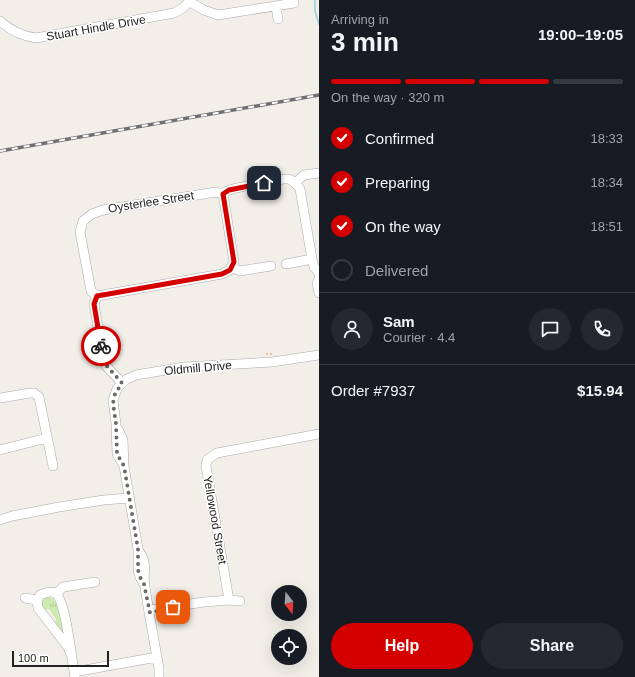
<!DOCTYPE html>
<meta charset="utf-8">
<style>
:root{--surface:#171b24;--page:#242831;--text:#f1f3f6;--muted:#9ea1a6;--line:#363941;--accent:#d40000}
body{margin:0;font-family:Arial,sans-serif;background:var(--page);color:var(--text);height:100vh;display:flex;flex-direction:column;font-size:15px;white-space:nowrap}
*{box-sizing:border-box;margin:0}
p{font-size:13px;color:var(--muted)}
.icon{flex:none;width:22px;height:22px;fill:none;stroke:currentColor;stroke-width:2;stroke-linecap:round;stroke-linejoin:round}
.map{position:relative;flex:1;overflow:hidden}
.side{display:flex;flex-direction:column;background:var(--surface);width:316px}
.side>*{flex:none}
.needle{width:26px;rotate:163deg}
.buttons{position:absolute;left:271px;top:585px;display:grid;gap:8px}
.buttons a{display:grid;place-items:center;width:36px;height:36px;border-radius:50%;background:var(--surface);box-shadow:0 4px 16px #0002;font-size:20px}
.scale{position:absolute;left:12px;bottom:10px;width:97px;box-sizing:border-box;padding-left:4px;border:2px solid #222;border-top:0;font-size:11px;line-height:14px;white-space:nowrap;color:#222;-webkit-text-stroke:3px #fff;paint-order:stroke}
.pin{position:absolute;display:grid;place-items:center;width:34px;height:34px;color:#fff;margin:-17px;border-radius:8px;box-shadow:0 2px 6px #0006}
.courier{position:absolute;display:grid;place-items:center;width:40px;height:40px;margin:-20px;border:3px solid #d40000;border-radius:50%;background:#fff;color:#222;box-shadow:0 1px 5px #0007}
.overview em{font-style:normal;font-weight:700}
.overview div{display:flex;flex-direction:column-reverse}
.overview{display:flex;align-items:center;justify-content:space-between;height:68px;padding:0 12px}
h1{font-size:26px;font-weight:700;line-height:30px}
.bar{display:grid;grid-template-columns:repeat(4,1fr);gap:6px 4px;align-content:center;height:48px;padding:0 12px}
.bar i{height:5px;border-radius:3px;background:var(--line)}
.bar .active{background:var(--accent)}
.bar p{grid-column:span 4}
.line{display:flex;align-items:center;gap:10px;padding:0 12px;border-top:1px solid var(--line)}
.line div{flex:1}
.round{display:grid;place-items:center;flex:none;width:42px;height:42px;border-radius:21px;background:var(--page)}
ol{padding:0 12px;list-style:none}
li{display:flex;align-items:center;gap:12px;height:44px}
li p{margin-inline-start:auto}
li .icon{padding:4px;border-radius:50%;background:var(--accent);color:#fff;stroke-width:4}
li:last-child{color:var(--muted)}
li i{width:22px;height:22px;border:2px solid var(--line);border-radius:50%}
.action{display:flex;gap:8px;margin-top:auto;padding:8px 12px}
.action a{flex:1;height:46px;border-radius:24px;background:var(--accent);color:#fff;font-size:16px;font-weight:700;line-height:46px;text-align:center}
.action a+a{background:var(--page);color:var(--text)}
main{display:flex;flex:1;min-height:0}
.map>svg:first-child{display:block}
</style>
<main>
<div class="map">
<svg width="319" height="677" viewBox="0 0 319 677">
<defs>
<pattern id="grass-tufts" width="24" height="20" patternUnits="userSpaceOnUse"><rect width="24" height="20" fill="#cdebb0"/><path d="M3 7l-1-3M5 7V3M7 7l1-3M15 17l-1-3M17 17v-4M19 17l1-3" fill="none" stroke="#b0c997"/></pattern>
</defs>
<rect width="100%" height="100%" fill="#f2efe9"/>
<path fill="url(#grass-tufts)" d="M46 597 52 598 59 606 64 635 55 626 56 619 49 609H47L46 613 41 607V602Z"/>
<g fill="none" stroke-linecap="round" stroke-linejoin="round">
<path stroke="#aad3df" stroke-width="2" d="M315 0V11L319 24"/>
<g stroke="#a9a9a9" stroke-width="10">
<path id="minor" d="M190 2 204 10 218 15 294 3
M276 6 278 19
M0 21C11 31 22 36 36 38L174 13 183 8 191 0
M295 183 304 175 319 173
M286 264 312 259
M231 267 240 271 271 266
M319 279 317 284 319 293
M97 296 222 274 230 270 234 262 223 194
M122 383 107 367 104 360 94 304 97 296 91 291 80 232 83 221 92 214 103 210 216 192C222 195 224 192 230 190 234 188 285 178 288 179 294 180 297 185 300 189L312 259 314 267 318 271 319 275
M0 398 30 393H34L39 397 53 466
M118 429 123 440 124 466 138 549V570L140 577 144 584
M0 450 47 438
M124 466 117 454 116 424 113 400 117 389 121 384 127 379 136 375 184 367 272 362 319 355
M0 520 12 516 59 507 104 500 129 498
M139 551C149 565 142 572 145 587 149 614 154 641 159 668V677
M56 594 63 587 95 582
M25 598 37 600
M229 600 206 466 207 460 217 453 319 434
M150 610 204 602 229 600 240 601
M71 654 68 647 38 608 37 600 40 595C44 593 51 591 55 593 66 599 72 663 75 677
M74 672 157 657"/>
</g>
<path stroke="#fa8072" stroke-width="1" stroke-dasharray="2 2" stroke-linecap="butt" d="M266 354H273"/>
<use href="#minor" stroke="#fff" stroke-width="9"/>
<g stroke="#707070" stroke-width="3.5">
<path id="rail" d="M0 151 319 95"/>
</g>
<use href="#rail" stroke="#fff" stroke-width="2" stroke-dasharray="6" stroke-linecap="butt"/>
</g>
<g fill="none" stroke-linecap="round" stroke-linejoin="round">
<path stroke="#6b6a68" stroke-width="4" stroke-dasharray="0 7.2" d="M101 346 105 364 122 383 115 394 113 403 116 424 117 454 124 466 138 549V570L140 577 144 584 150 613 173 607"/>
<path stroke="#d40000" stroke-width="5" d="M101 346 94 304 97 296 222 274 230 270 234 262 223 194 229 190 264 183"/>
</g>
<g text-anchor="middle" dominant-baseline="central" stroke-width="3" stroke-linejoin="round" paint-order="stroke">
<g font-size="12" fill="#222" stroke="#fff">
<text transform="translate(96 28) rotate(-10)">Stuart Hindle Drive</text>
<text transform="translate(151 202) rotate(-9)">Oysterlee Street</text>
<text transform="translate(198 368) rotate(-5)">Oldmill Drive</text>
<text transform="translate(215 520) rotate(80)">Yellowood Street</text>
</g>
</g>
</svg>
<div class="buttons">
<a><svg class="needle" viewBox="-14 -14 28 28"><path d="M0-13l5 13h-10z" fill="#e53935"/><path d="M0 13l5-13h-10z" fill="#9ea1a6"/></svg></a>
<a><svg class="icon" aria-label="locate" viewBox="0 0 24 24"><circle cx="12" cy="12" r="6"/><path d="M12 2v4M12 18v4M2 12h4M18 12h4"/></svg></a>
</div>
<div class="scale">100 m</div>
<div class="pin" style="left:173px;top:607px;background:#ea580c"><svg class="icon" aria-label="bag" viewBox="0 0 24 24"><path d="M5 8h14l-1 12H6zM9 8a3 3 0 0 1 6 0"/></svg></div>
<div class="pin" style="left:264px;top:183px;background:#1f2937"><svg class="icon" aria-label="home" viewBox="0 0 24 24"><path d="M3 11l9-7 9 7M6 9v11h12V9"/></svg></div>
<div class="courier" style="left:101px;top:346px"><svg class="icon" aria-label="bike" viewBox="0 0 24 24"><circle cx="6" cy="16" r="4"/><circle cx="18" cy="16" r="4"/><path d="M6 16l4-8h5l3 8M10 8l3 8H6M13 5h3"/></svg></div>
</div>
<section class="side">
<div class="overview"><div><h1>3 min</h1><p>Arriving in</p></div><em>19:00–19:05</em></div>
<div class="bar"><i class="active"></i><i class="active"></i><i class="active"></i><i></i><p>On the way · 320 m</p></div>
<ol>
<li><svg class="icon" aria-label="check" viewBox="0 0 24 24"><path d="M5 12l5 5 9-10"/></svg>Confirmed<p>18:33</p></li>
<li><svg class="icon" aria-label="check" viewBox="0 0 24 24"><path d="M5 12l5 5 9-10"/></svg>Preparing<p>18:34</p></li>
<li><svg class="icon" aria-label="check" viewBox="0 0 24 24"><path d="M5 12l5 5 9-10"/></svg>On the way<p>18:51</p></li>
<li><i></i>Delivered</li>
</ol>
<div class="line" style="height:72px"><a class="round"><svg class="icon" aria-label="person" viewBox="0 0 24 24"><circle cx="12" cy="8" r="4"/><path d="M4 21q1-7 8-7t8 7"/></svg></a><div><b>Sam</b><p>Courier · 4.4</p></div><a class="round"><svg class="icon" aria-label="chat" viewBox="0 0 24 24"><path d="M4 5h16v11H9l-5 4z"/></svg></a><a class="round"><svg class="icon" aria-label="phone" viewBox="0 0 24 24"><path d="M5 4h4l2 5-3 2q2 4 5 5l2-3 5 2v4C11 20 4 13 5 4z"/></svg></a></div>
<div class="line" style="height:52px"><div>Order #7937</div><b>$15.94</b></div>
<div class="action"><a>Help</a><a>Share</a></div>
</section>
</main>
